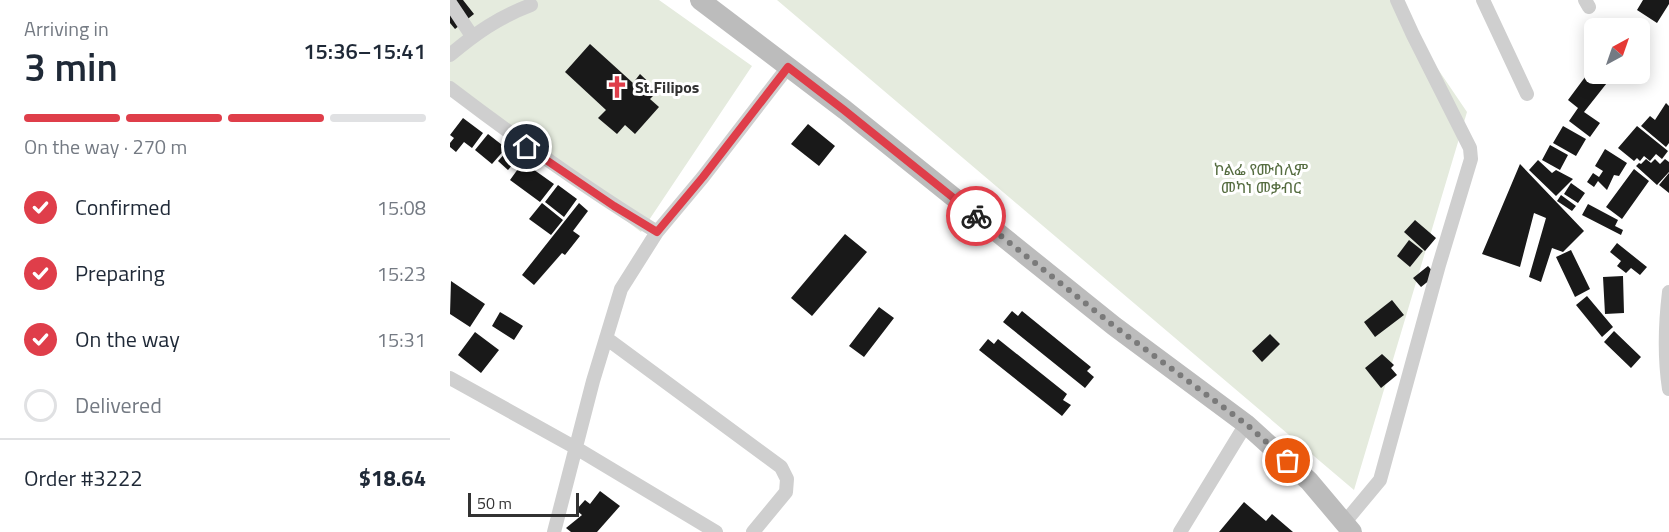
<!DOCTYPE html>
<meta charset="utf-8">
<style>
:root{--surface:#fff;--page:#f2f2f3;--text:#1f2937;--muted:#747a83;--line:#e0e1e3;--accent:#df3e4a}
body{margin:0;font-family:"Titillium Web","Noto Sans Ethiopic",sans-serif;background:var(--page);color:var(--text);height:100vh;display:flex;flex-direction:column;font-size:22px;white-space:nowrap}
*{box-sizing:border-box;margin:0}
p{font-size:20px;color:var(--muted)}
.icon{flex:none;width:33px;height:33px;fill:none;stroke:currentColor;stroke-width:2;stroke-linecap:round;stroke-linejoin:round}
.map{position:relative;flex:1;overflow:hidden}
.panel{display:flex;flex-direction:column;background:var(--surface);width:450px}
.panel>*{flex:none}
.needle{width:39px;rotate:40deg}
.fabs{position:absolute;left:1134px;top:18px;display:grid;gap:12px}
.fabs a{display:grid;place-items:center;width:66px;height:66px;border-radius:9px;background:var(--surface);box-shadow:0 3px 15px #0003;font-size:30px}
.scale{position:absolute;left:18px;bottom:15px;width:111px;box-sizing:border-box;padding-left:6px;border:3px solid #323232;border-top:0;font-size:16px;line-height:21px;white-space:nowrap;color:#323232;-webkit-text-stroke:4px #fff;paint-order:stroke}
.pin{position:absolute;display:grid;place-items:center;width:51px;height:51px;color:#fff;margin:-26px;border:3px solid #fff;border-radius:50%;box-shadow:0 2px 6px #0007}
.courier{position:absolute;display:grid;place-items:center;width:60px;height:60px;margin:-30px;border:4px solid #df3e4a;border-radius:50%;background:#fff;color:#222;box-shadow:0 2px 8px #0007}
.head em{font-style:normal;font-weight:600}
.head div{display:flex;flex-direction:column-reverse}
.head{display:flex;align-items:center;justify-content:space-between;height:102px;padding:0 24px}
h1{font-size:39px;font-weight:600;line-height:45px}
.bar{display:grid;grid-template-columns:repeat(4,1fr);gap:9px 6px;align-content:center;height:72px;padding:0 24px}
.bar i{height:8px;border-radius:4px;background:var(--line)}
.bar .active{background:var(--accent)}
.bar p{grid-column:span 4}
.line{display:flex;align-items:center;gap:15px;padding:0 24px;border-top:2px solid var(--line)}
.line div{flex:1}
ol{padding:0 24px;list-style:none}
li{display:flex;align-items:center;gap:18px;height:66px}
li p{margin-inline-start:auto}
li .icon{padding:6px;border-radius:50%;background:var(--accent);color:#fff;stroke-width:4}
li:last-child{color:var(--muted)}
li i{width:33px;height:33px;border:3px solid var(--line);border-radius:50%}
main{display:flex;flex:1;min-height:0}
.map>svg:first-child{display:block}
</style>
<main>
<section class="panel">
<div class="head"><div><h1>3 min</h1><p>Arriving in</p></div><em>15:36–15:41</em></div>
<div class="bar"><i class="active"></i><i class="active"></i><i class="active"></i><i></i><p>On the way · 270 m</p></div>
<ol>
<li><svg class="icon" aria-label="check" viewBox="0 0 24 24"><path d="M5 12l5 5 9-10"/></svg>Confirmed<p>15:08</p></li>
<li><svg class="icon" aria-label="check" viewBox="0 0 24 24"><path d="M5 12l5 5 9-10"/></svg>Preparing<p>15:23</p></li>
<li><svg class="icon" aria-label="check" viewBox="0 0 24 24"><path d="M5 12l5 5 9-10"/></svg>On the way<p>15:31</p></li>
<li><i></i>Delivered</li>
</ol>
<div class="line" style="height:78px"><div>Order #3222</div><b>$18.64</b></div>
</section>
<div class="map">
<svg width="1219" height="532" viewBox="0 0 1219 532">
<rect width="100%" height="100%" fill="#fff"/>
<path fill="#e5ebde" d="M0 0H209L302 66 191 232 0 85Z
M327 0H941L1017 112 904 490Z"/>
<path fill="#191919" d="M0 0H13L24 14 5 29 0 23Z
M1193 0H1219V4L1207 23 1187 10Z
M140 44 183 83 190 74 208 91 200 99 209 107 185 134 175 125 167 134 148 118 156 110 115 72Z
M1144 65V74H1164L1134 112 1150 123 1140 137 1119 121 1128 108 1118 100Z
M1216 103 1219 106V143L1216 147 1191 126 1200 116 1205 120Z
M13 118 33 133 22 148 14 142 6 152 0 147V143L4 138 0 135Z
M358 124 385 146 369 166 341 144Z
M1113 126 1136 139 1126 156 1103 143Z
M1187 126 1218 151 1212 159 1206 154 1200 161 1194 156 1190 161 1187 158 1184 161 1168 148Z
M38 134 56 148 42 164 25 150Z
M1100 145 1118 155 1110 170 1092 160Z
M59 149 69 157 58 170 48 161Z
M1155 149 1177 163 1169 176 1164 175 1157 190 1148 181 1144 187 1137 182 1143 173 1149 177 1153 171 1145 166Z
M1196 159 1201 163 1205 159 1210 164 1215 159 1219 162V172L1207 185 1186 166 1189 163 1191 164Z
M1088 160 1102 173 1106 170 1123 179 1106 196 1079 170Z
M73 162 104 184 90 202 60 180Z
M1070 164 1134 231 1113 252 1102 248 1091 282 1079 277 1096 218 1084 213 1070 267 1032 254Z
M1184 169 1199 181 1172 219 1156 207Z
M1219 173V193L1209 185Z
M1121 183 1135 193 1128 203 1114 194Z
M108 185 127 199 114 217 95 202Z
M1111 195 1126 206 1122 211 1107 201Z
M92 203 113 220 101 235 79 219Z
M129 203 138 211 123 231 130 236 115 255 112 253 84 285 72 275Z
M1138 204 1168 220 1165 226 1173 230 1171 235 1132 215Z
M965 220 986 238 975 251 954 232Z
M395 234 417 252 362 316 341 298Z
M959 240 973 251 960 267 947 256Z
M1167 243 1197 267 1190 275 1181 268 1176 273 1167 266 1171 261 1160 252Z
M1121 250 1140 289 1125 297 1106 257Z
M978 266 986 275 971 287 963 278Z
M1173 276 1174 313 1155 314 1153 277Z
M1 281 35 304 20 327 0 314Z
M1137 296 1163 327 1152 337 1126 305Z
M942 300 954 315 925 337 914 322Z
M429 307 444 318 414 357 399 346Z
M562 311 568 316 572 311 641 367 637 371 644 377 635 388 553 322Z
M50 312 73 326 64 340 42 326Z
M1164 331 1191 357 1181 368 1154 342Z
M25 332 49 350 31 373 8 355Z
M820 334 830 344 812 362 802 351Z
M538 339 544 344 548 339 617 394 613 400 621 405 612 416 529 350Z
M932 354 944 365 941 368 947 375 931 388 915 368Z
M150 491 170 506 147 532H121L116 528 132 515 126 510 135 500 140 504Z
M794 502 816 521 822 514 843 532H769Z"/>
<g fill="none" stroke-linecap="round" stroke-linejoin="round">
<path stroke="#cfcfcf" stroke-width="14" d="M1033 0 1077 94
M1135 0 1139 7
M0 3 22 36
M0 55C26 33 49 17 81 5
M0 88C67 139 135 188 207 232
M1219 292C1215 325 1214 356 1219 389
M156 338 331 467 337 479 336 492 303 532
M0 378 126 448 266 532
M895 522 930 480 989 265 1021 159 1020 148 963 35 947 0
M104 532 143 381 171 289 207 232 253 177 338 67
M730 532 796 424"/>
<path stroke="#bcbcbc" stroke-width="20" d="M250 0 395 110 664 326 796 424 859 481 902 532"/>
</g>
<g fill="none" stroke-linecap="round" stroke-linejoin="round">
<path stroke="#7a7a7a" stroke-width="6" stroke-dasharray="0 10.8" d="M526 216 664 326 796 424 838 461"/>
<path stroke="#df3e4a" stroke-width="8" d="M77 147 164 206 207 232 253 177 338 67 394 110 526 216"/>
</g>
<defs>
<g id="church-bare" transform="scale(1.8)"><path d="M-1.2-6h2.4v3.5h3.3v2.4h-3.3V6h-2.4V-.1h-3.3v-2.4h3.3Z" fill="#df3e4a" stroke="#fff" stroke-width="2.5" paint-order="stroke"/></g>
</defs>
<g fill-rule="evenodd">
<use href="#church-bare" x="167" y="87"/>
</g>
<g text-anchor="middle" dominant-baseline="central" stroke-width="6" stroke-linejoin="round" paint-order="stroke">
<g font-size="16" font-weight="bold" fill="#323232" stroke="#fff" text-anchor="start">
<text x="185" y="87">St.Filipos</text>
</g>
<g font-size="16" fill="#556c40" stroke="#fff">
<text x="811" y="169">ኮልፌ የሙስሊም<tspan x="811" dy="18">መካነ መቃብር</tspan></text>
</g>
</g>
</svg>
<div class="fabs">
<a><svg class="needle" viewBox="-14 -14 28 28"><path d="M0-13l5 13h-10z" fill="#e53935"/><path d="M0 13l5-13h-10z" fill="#747a83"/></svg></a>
</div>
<div class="scale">50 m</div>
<div class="pin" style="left:838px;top:461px;background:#ea580c"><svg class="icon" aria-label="bag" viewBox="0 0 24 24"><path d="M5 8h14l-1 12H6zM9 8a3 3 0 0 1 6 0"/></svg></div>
<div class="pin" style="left:77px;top:147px;background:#1f2937"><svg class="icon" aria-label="home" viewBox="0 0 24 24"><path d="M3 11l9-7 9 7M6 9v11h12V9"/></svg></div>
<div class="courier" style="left:526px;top:216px"><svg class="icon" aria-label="bike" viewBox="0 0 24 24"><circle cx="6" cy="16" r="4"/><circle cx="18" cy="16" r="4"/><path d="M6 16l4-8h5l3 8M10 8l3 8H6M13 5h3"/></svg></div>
</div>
</main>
